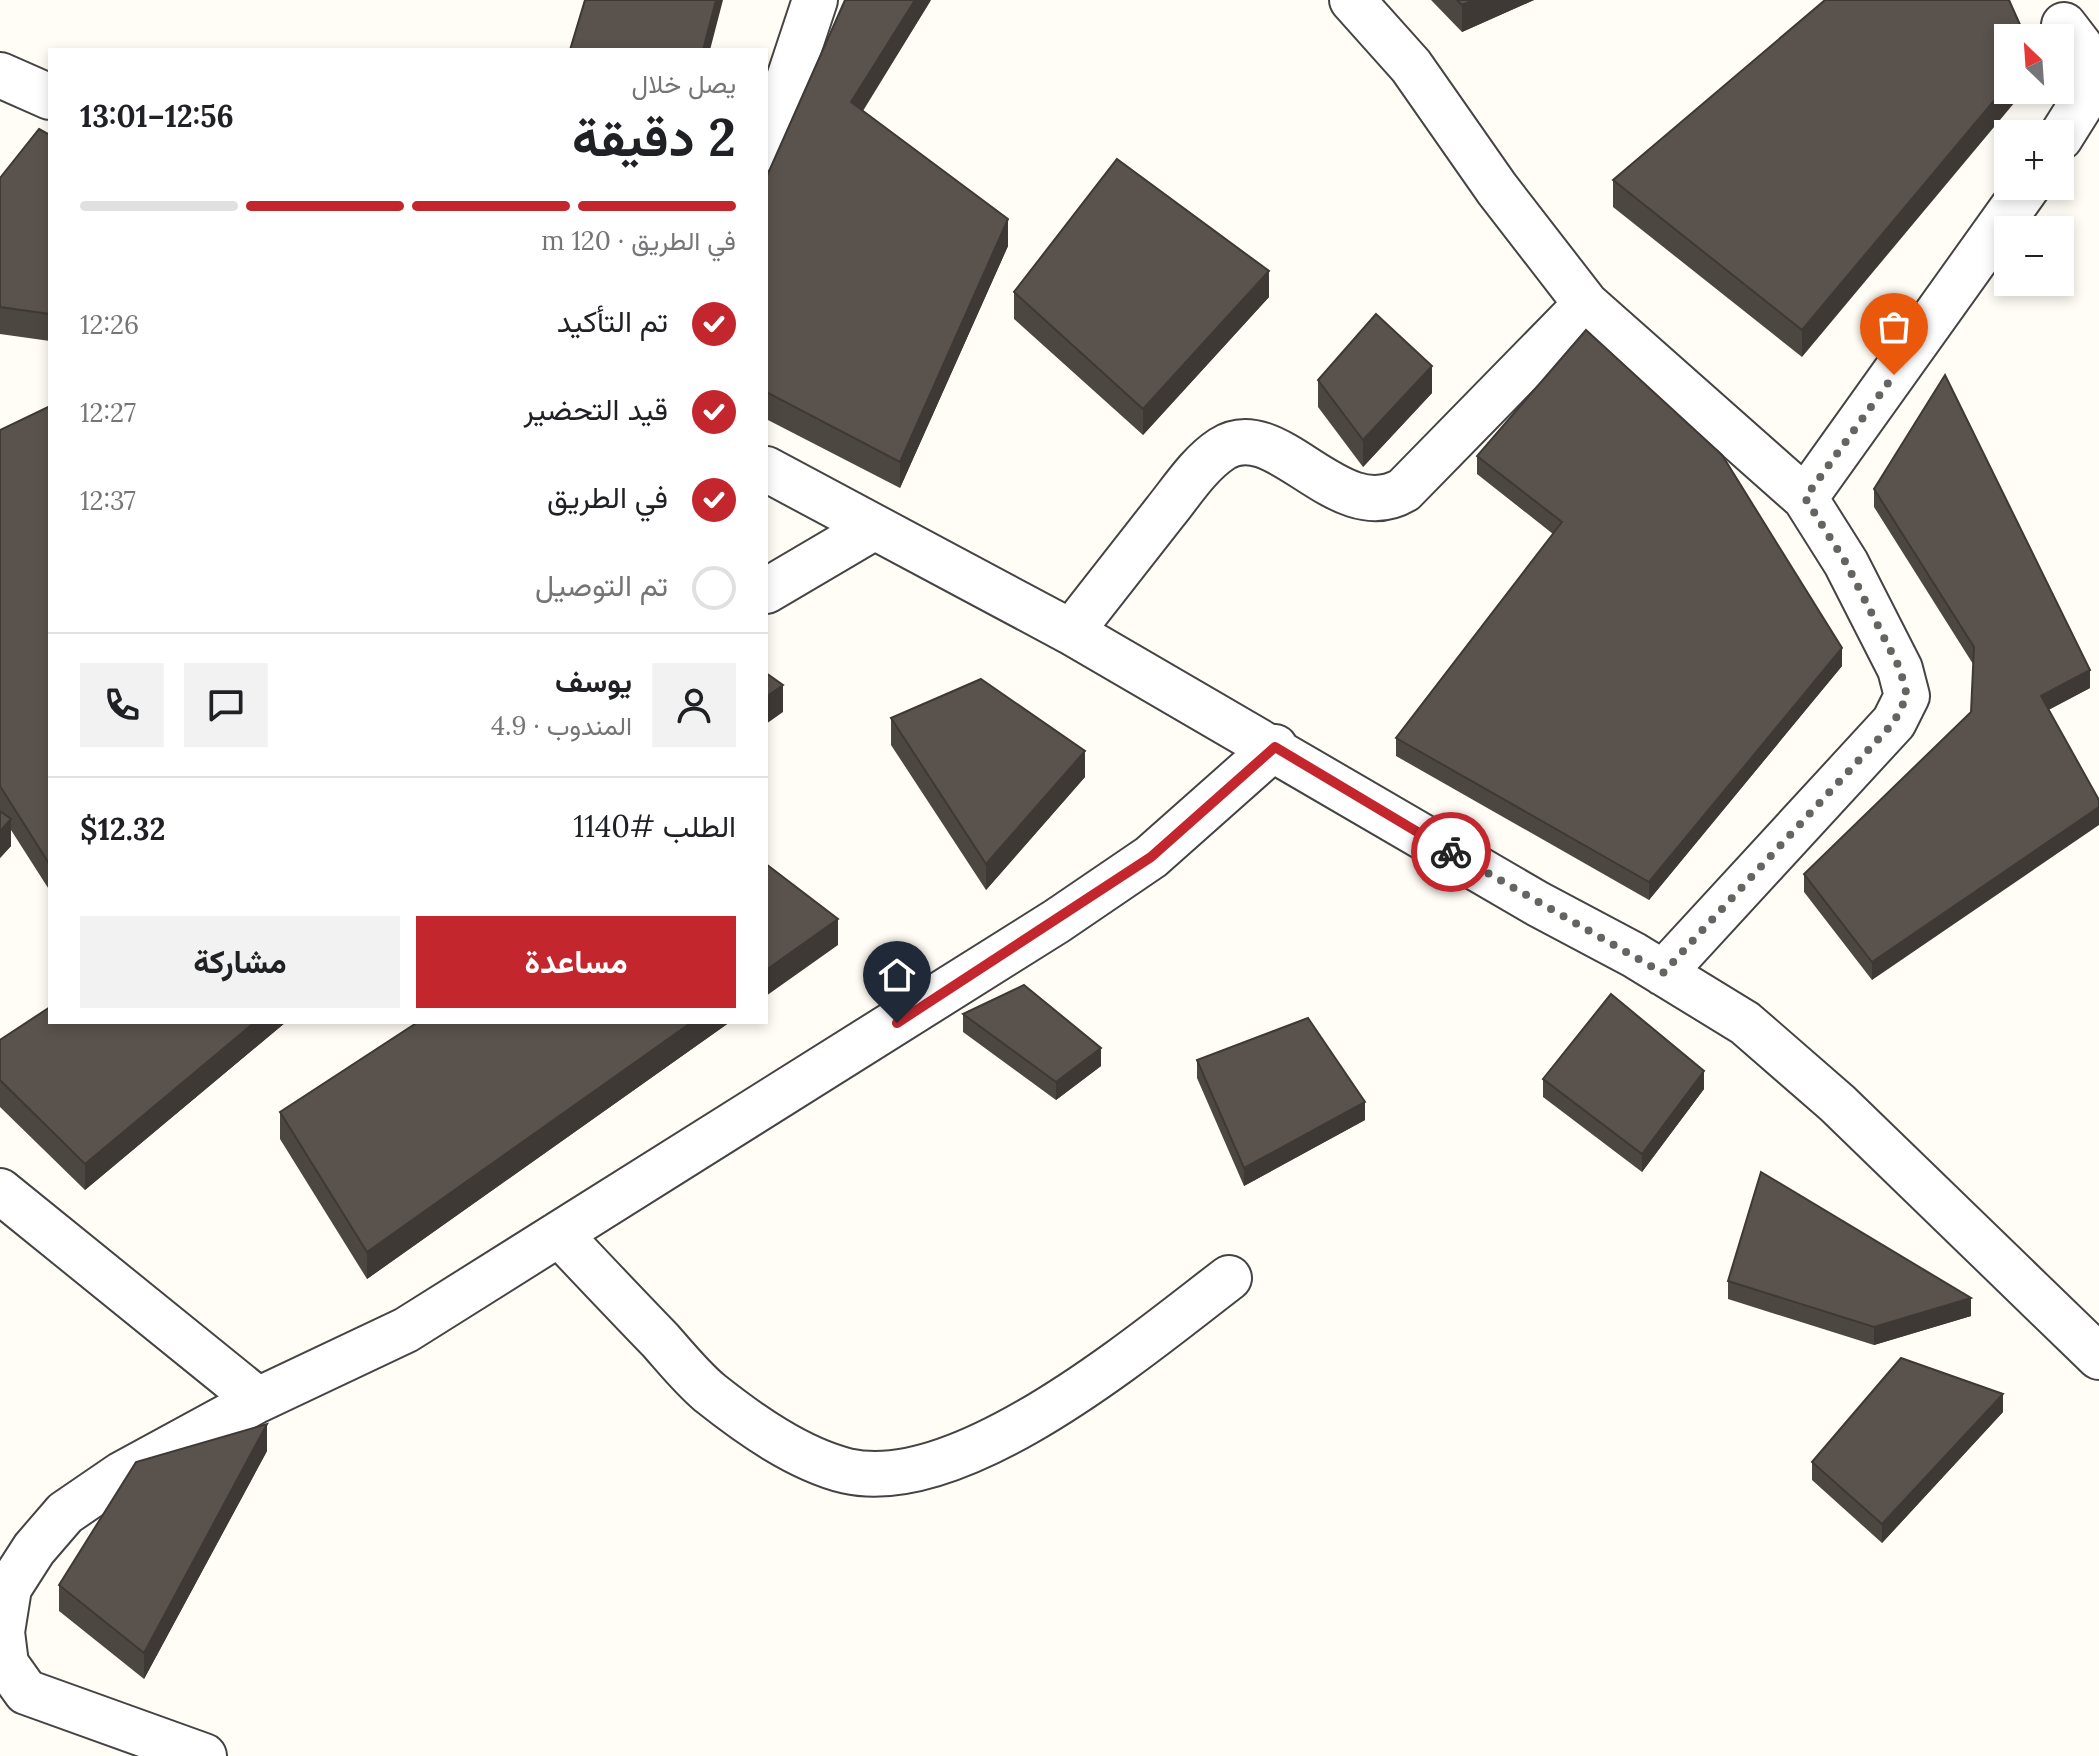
<!DOCTYPE html>
<html lang="ar">
<meta charset="utf-8">
<style>
:root{--surface:#fff;--page:#f2f2f2;--text:#202124;--muted:#757577;--line:#e0e0e0;--accent:#c4262e}
body{margin:0;font-family:Lora,Vazirmatn,serif;background:var(--page);color:var(--text);direction:rtl;height:100vh;display:flex;flex-direction:column;font-size:30px;white-space:nowrap}
*{box-sizing:border-box;margin:0}
p{font-size:26px;color:var(--muted)}
.icon{flex:none;width:44px;height:44px;fill:none;stroke:currentColor;stroke-width:2;stroke-linecap:round;stroke-linejoin:round}
.map{position:relative;flex:1;overflow:hidden;direction:ltr}
.side{position:absolute;left:48px;top:48px;width:720px;height:976px;display:flex;flex-direction:column;background:var(--surface);border-radius:0px;box-shadow:0 4px 12px #0003;direction:rtl}
.side>*{flex:none}
.needle{width:52px;rotate:335deg}
.tools{position:absolute;left:1994px;top:24px;display:grid;gap:16px}
.tools a{display:grid;place-items:center;width:80px;height:80px;border-radius:0px;background:var(--surface);box-shadow:0 4px 12px #0003;font-size:40px}
.pin{position:absolute;display:grid;place-items:center;width:68px;height:68px;color:#fff;margin:-82px -34px;border-radius:50% 50% 50% 0;rotate:-45deg;box-shadow:0 0 8px #0007}
.pin .icon{rotate:45deg}
.courier{position:absolute;display:grid;place-items:center;width:80px;height:80px;margin:-40px;border:6px solid #c4262e;border-radius:50%;background:#fff;color:#222;box-shadow:0 2px 10px #0007}
.summary em{font-style:normal;font-weight:700}
.summary div{display:flex;flex-direction:column-reverse}
.summary{display:flex;align-items:center;justify-content:space-between;height:136px;padding:0 32px}
h1{font-size:52px;font-weight:700;line-height:60px}
.bar{display:grid;grid-template-columns:repeat(4,1fr);gap:12px 8px;align-content:center;height:96px;padding:0 32px}
.bar i{height:10px;border-radius:6px;background:var(--line)}
.bar .active{background:var(--accent)}
.bar p{grid-column:span 4}
.line{display:flex;align-items:center;gap:20px;padding:0 32px;border-top:2px solid var(--line)}
.line div{flex:1}
.round{display:grid;place-items:center;flex:none;width:84px;height:84px;border-radius:0px;background:var(--page)}
ol{padding:0 32px;list-style:none}
li{display:flex;align-items:center;gap:24px;height:88px}
li p{margin-inline-start:auto}
li .icon{padding:8px;border-radius:50%;background:var(--accent);color:#fff;stroke-width:4}
li:last-child{color:var(--muted)}
li i{width:44px;height:44px;border:4px solid var(--line);border-radius:50%}
.button{display:flex;gap:16px;margin-top:auto;padding:16px 32px}
.button a{flex:1;height:92px;border-radius:0px;background:var(--accent);color:#fff;font-size:32px;font-weight:700;line-height:92px;text-align:center}
.button a+a{background:var(--page);color:var(--text)}
.map>svg:first-child{display:block}
</style>
<div class="map">
<svg width="2099" height="1756" viewBox="0 0 2099 1756">
<rect width="100%" height="100%" fill="#fffdf5"/>
<g fill="none" stroke-linecap="round" stroke-linejoin="round">
<g stroke="#444" stroke-width="48">
<path id="minor" d="M1352 0 1411 66 1497 189 1586 304 1805 498 1846 563 1900 669 1907 696 1894 722 1663 973
M0 75 50 97
M2060 138 2099 76 2097 68 2064 25
M766 148 815 0
M766 469 1071 632 1538 904 1634 955 1745 1023 1837 1103 2099 1357
M1805 498 2028 186
M766 591 873 528
M1071 632C1102 592 1134 552 1165 512 1182 491 1199 464 1222 449 1277 413 1338 529 1404 490L1586 304
M0 1191 258 1400
M559 1234C593 1270 626 1305 660 1340 676 1358 692 1378 710 1393 749 1424 798 1459 847 1471 962 1497 1141 1345 1229 1278
M204 1756 26 1692 6 1664 2 1632 9 1588 34 1549 65 1513 122 1474 258 1400 406 1330 1057 921 1151 857 1275 747"/>
</g>
<use href="#minor" stroke="#fff" stroke-width="44"/>
</g>
<path fill="#4d4742" d="M931 0 863 111 1008 246 900 488 766 419V178Z
M1431 0H1534L1462 32Z
M1825 0 1802 357 1613 207V180Z
M50 135V341L0 334V178Z
M1014 292 1269 297 1143 435 1014 319Z
M1318 380 1432 393 1363 467 1318 407Z
M50 406V891L11 830V846L0 858V430Z
M1477 456 1842 666 1649 900 1396 756V738L1553 534 1477 474Z
M1874 489 2090 688 2048 710 1872 980 1804 892V874L1971 712 1973 664 1874 507Z
M891 718 1085 777 986 890 891 745Z
M963 1014 1101 1066 1056 1100 963 1032Z
M50 1022H286L85 1190 0 1107V1040Z
M418 1022H730L367 1279 280 1139V1112Z
M1197 1060 1365 1120 1244 1186 1197 1078Z
M1543 1079 1704 1089 1642 1172 1543 1097Z
M1728 1281 1971 1316 1874 1345 1728 1299Z
M2003 1412 1882 1543 1812 1480V1462Z
M267 1451 144 1679 59 1611V1585Z"/>
<path fill="#3f3936" d="M716 0H723L710 50H703Z
M915 0H931L851 129V102Z
M1473 0H1534L1462 32V5Z
M2008 84V90H2025L1802 357V330Z
M1008 219V246L900 488V462Z
M1269 271V297L1143 435V409Z
M1432 366V393L1363 467V440Z
M1842 648V666L1649 900V882Z
M2090 670V688L2041 714V696Z
M783 685V712L766 724V697Z
M1085 751V777L986 890V864Z
M2099 807V825L1872 980V962Z
M11 819V846L0 858V831Z
M838 919V945L766 996V970Z
M255 1022H286L85 1190V1164Z
M692 1022H730L367 1279V1252Z
M1101 1048V1066L1056 1100V1082Z
M1704 1071V1089L1642 1172V1154Z
M1365 1102V1120L1244 1186V1168Z
M1971 1298V1316L1874 1345V1327Z
M2003 1394V1412L1882 1543V1524Z
M267 1424V1451L144 1679V1653Z"/>
<path fill="#5a524d" stroke="#3f3936" stroke-width="2" d="M585 0H716L703 50H570Z
M845 0H915L851 102 1008 219 900 462 766 392V178Z
M1457 0H1473L1462 5Z
M1825 0H2009L2026 38H2008V84L1802 330 1613 180Z
M39 129 50 135V314L0 307V178Z
M1117 159 1269 271 1143 409 1014 292Z
M1376 314 1432 366 1363 440 1318 380Z
M1586 330 1722 455 1842 648 1649 882 1396 738 1562 522 1477 456Z
M1945 375 2090 670 2041 696 2099 800V807L1872 962 1804 874 1971 712 1974 647 1874 489Z
M50 406V865L0 786V430Z
M766 673 783 685 766 697Z
M981 679 1085 751 986 864 891 718Z
M0 811 11 819 0 831Z
M766 864 838 919 766 970Z
M1024 985 1101 1048 1056 1082 963 1014Z
M1611 994 1704 1071 1642 1154 1543 1079Z
M50 1007V1022H255L85 1164 0 1080V1040Z
M1308 1018 1365 1102 1244 1168 1197 1060Z
M418 1022H692L367 1252 280 1112Z
M1761 1172 1971 1298 1874 1327 1728 1281Z
M1901 1358 2003 1394 1882 1524 1812 1462Z
M267 1424 144 1653 59 1585 136 1462Z"/>
<g fill="none" stroke-linecap="round" stroke-linejoin="round">
<path stroke="#646461" stroke-width="8" stroke-dasharray="0 14.4" d="M1451 852 1663 973 1894 722 1907 696 1900 669 1846 563 1805 498 1894 375"/>
<path stroke="#c4262e" stroke-width="10" d="M897 1023 1151 857 1275 747 1451 852"/>
</g>
</svg>
<div class="tools">
<a><svg class="needle" viewBox="-14 -14 28 28"><path d="M0-13l5 13h-10z" fill="#e53935"/><path d="M0 13l5-13h-10z" fill="#757577"/></svg></a>
<a>+</a>
<a>−</a>
</div>
<div class="pin" style="left:1894px;top:375px;background:#ea580c"><svg class="icon" aria-label="bag" viewBox="0 0 24 24"><path d="M5 8h14l-1 12H6zM9 8a3 3 0 0 1 6 0"/></svg></div>
<div class="pin" style="left:897px;top:1023px;background:#1f2937"><svg class="icon" aria-label="home" viewBox="0 0 24 24"><path d="M3 11l9-7 9 7M6 9v11h12V9"/></svg></div>
<div class="courier" style="left:1451px;top:852px"><svg class="icon" aria-label="bike" viewBox="0 0 24 24"><circle cx="6" cy="16" r="4"/><circle cx="18" cy="16" r="4"/><path d="M6 16l4-8h5l3 8M10 8l3 8H6M13 5h3"/></svg></div>
<section class="side">
<div class="summary"><div><h1>2 دقيقة</h1><p>يصل خلال</p></div><em>12:56–13:01</em></div>
<div class="bar"><i class="active"></i><i class="active"></i><i class="active"></i><i></i><p>في الطريق · 120 m</p></div>
<ol>
<li><svg class="icon" aria-label="check" viewBox="0 0 24 24"><path d="M5 12l5 5 9-10"/></svg>تم التأكيد<p>12:26</p></li>
<li><svg class="icon" aria-label="check" viewBox="0 0 24 24"><path d="M5 12l5 5 9-10"/></svg>قيد التحضير<p>12:27</p></li>
<li><svg class="icon" aria-label="check" viewBox="0 0 24 24"><path d="M5 12l5 5 9-10"/></svg>في الطريق<p>12:37</p></li>
<li><i></i>تم التوصيل</li>
</ol>
<div class="line" style="height:144px"><a class="round"><svg class="icon" aria-label="person" viewBox="0 0 24 24"><circle cx="12" cy="8" r="4"/><path d="M4 21q1-7 8-7t8 7"/></svg></a><div><b>يوسف</b><p>المندوب · 4.9</p></div><a class="round"><svg class="icon" aria-label="chat" viewBox="0 0 24 24"><path d="M4 5h16v11H9l-5 4z"/></svg></a><a class="round"><svg class="icon" aria-label="phone" viewBox="0 0 24 24"><path d="M5 4h4l2 5-3 2q2 4 5 5l2-3 5 2v4C11 20 4 13 5 4z"/></svg></a></div>
<div class="line" style="height:104px"><div>الطلب #1140</div><b>$12.32</b></div>
<div class="button"><a>مساعدة</a><a>مشاركة</a></div>
</section>
</div>
